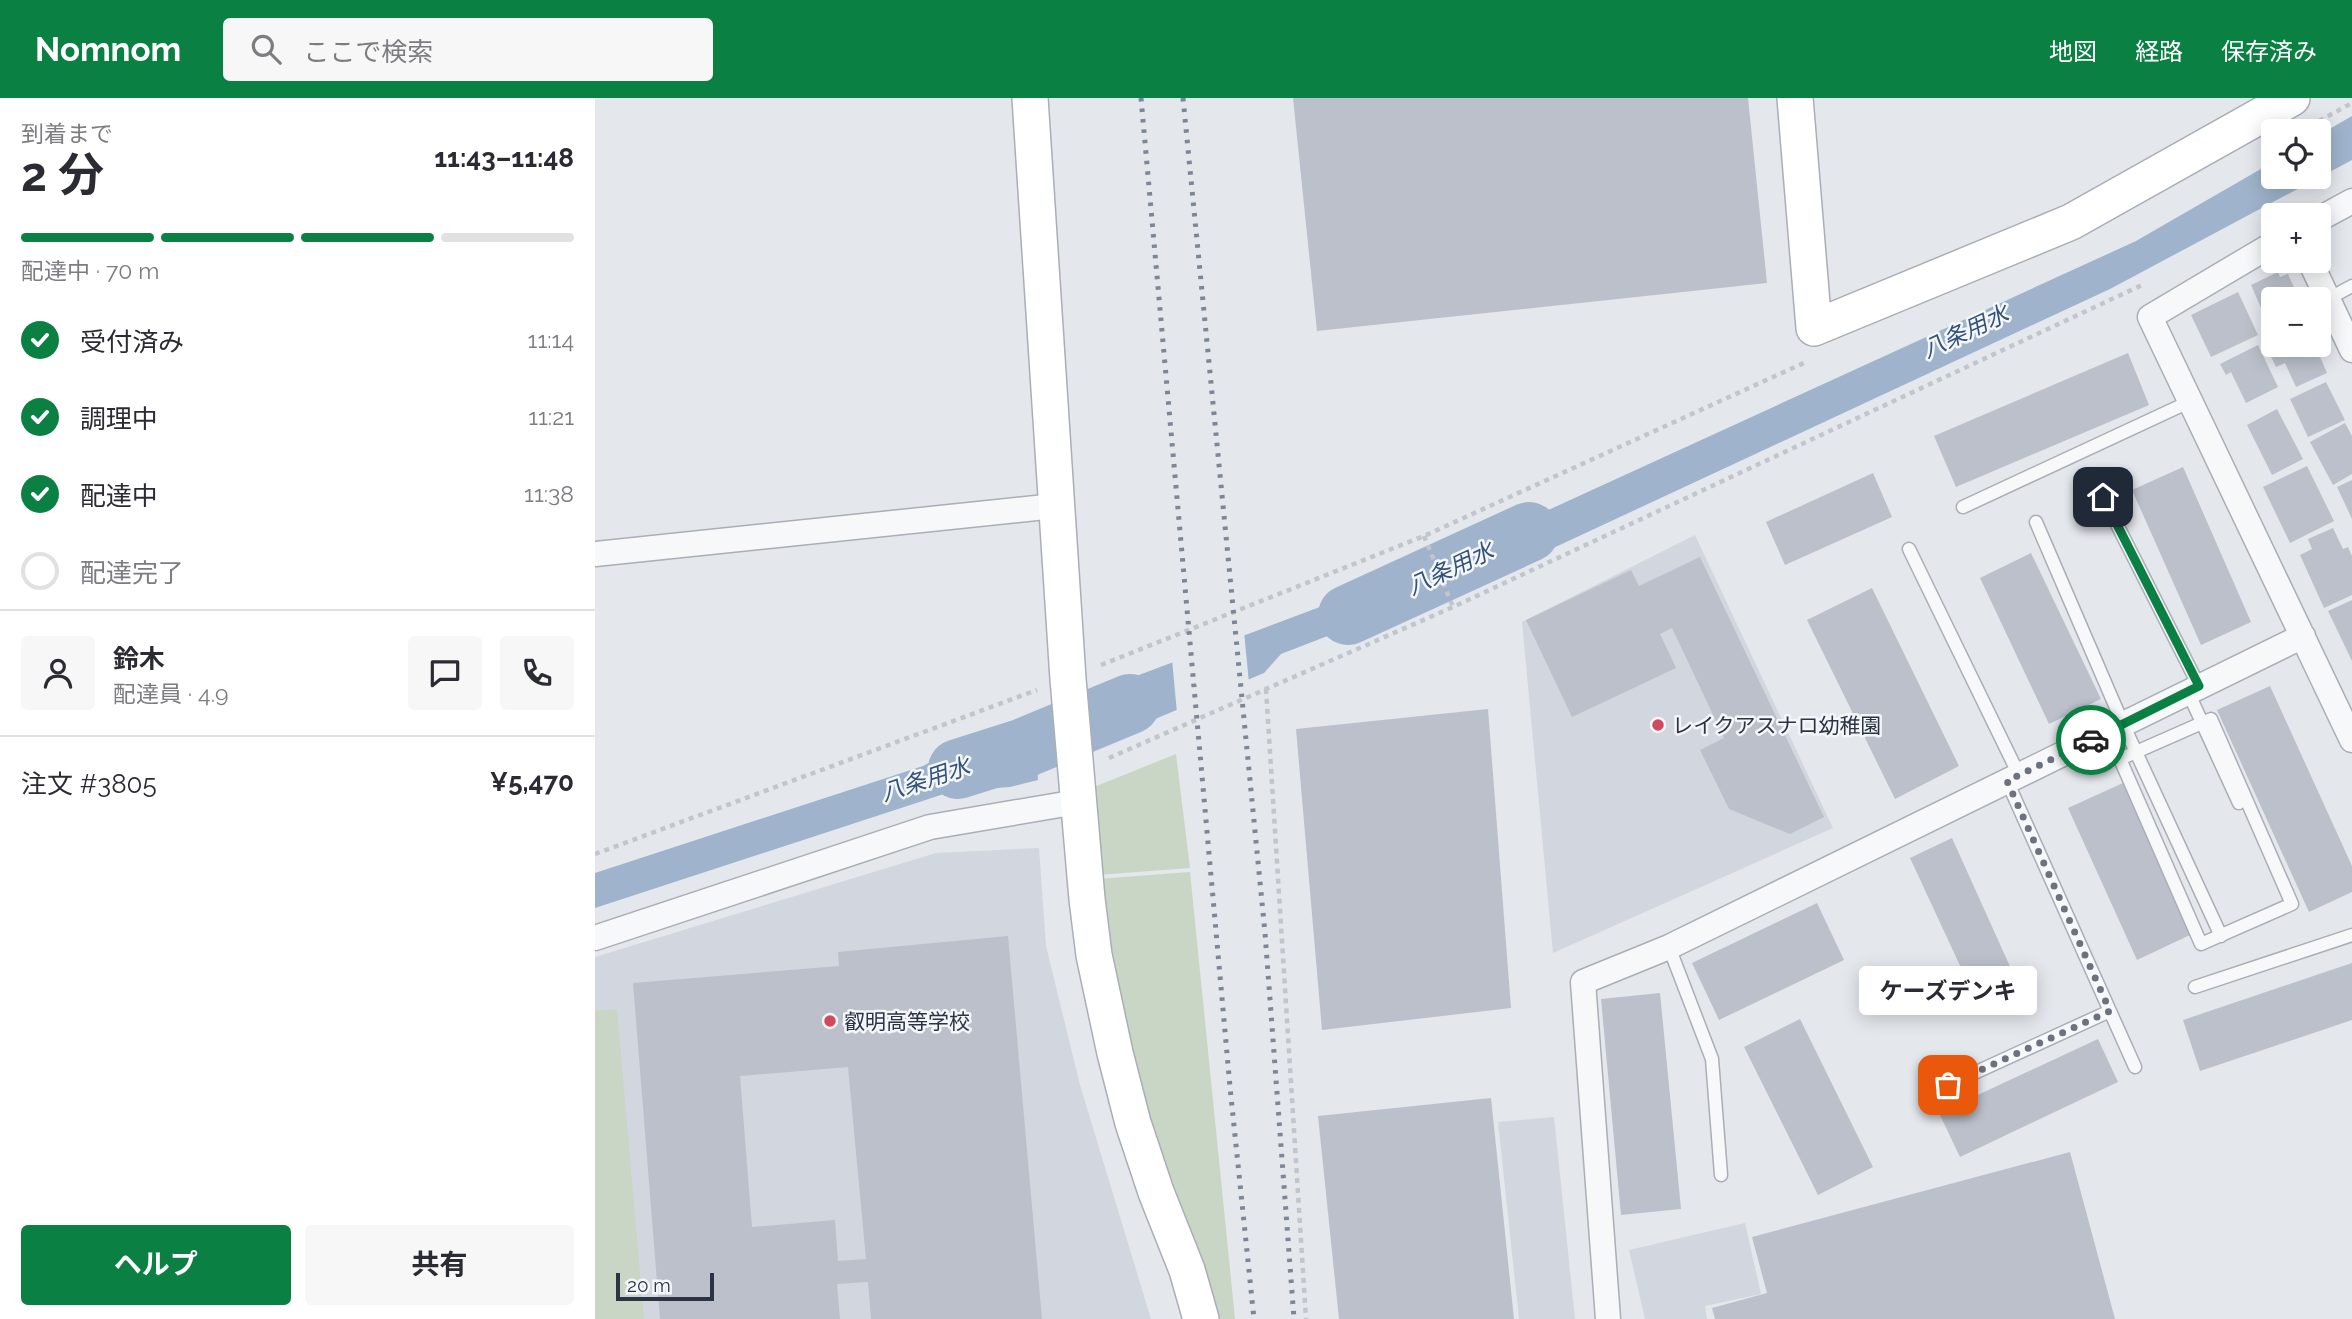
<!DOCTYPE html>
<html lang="ja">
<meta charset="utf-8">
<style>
:root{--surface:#fff;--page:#f7f7f7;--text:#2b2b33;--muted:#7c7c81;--line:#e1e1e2;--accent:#0b8043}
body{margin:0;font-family:Raleway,"Noto Sans JP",sans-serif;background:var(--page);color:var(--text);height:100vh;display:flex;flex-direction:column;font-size:26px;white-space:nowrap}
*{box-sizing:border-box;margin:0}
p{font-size:23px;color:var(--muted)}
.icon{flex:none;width:38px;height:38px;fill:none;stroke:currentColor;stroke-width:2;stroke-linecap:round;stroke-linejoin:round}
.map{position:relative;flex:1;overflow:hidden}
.panel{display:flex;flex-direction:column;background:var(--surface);width:595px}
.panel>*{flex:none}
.controls{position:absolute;left:1666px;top:21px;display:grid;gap:14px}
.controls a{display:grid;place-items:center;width:70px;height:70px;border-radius:7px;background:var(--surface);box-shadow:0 4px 18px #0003;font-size:35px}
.scale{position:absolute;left:21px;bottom:18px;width:98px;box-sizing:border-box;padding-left:7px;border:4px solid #2b3445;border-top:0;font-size:19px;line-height:24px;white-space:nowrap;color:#2b3445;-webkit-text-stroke:5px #f4f6f9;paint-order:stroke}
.pin{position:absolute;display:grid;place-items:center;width:60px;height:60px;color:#fff;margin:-30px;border-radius:14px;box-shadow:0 4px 10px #0006}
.courier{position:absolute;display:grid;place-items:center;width:70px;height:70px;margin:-35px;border:5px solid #0b8043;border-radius:50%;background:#fff;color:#222;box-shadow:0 2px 9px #0007}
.bubble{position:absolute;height:49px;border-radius:7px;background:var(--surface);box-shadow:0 4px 18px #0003;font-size:23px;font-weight:700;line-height:49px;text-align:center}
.overview em{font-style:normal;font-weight:700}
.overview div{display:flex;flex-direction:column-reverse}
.overview{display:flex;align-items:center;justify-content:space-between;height:119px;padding:0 21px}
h1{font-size:46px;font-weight:700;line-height:52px}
.bar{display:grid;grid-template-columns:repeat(4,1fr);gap:10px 7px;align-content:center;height:84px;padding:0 21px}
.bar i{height:9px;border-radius:5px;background:var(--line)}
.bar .current{background:var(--accent)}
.bar p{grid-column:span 4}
.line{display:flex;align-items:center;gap:18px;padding:0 21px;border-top:2px solid var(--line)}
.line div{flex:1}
.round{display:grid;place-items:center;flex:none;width:74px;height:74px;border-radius:7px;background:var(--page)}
ol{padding:0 21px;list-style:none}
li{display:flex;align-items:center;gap:21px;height:77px}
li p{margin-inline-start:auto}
li .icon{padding:7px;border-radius:50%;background:var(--accent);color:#fff;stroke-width:4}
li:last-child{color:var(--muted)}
li i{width:38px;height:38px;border:4px solid var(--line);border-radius:50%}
.action{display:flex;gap:14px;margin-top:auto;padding:14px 21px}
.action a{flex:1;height:80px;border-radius:7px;background:var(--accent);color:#fff;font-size:28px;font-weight:700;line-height:80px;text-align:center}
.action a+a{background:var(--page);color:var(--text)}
header{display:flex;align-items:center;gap:42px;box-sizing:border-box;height:98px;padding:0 35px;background:var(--accent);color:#fff}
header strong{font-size:33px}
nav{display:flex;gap:38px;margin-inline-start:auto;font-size:24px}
.search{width:490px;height:63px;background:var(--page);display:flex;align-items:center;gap:18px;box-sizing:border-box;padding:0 24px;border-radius:7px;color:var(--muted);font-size:26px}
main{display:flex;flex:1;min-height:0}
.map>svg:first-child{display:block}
</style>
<header>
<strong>Nomnom</strong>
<div class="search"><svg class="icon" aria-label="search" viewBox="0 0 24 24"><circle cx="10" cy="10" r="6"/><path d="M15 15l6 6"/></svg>ここで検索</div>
<nav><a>地図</a><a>経路</a><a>保存済み</a></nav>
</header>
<main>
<section class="panel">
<div class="overview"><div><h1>2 分</h1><p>到着まで</p></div><em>11:43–11:48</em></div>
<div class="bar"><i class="current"></i><i class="current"></i><i class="current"></i><i></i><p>配達中 · 70 m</p></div>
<ol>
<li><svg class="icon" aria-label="check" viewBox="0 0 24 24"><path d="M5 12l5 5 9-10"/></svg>受付済み<p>11:14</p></li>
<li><svg class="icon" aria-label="check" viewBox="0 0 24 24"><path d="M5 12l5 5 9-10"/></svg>調理中<p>11:21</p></li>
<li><svg class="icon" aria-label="check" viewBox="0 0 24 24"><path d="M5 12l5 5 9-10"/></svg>配達中<p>11:38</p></li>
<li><i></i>配達完了</li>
</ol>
<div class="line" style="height:126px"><a class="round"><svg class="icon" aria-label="person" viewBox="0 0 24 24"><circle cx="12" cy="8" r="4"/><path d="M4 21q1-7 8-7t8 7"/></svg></a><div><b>鈴木</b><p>配達員 · 4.9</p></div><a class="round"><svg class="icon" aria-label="chat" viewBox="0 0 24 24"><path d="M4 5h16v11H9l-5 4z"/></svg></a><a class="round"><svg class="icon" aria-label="phone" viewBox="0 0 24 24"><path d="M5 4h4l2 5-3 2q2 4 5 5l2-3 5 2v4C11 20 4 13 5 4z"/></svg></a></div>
<div class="line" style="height:91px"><div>注文 #3805</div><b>¥5,470</b></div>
<div class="action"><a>ヘルプ</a><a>共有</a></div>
</section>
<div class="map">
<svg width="1757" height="1221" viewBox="0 0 1757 1221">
<rect width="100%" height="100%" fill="#e4e7ec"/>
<path fill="#d2d6de" d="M1100 437 1238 730 958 855 927 524Z
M444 750 451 848 485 987 556 1221H0V859L341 755Z
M959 1019 980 1221H924L903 1024Z
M1150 1125 1166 1196 1110 1208 1112 1221H1050L1034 1152Z"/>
<path fill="#c9d6c5" d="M581 656 595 770 503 777 494 691Z
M595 774 640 1221H620L579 1092 545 999 502 781Z
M22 911 49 1221H0V913Z"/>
<path fill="#9fb4cc" d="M1757 18V62L1515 191 939 459 868 488 855 457 1541 143 1678 64V79H1724V37Z
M823 472 836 498 686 556 669 575 494 649 496 595Z
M440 625 443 682 415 689 358 693 0 810V775L328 668 389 635Z"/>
<path fill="#e4e7ec" d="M649 534 654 585 582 615 577 561Z"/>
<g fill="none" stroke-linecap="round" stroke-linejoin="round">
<path stroke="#9fb4cc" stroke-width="60" d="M753 517 934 434
M363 671 429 650 535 606"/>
</g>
<path fill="#bbc0ca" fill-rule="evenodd" d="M698 0H1153L1172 185 722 233Z
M1683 174 1685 179 1693 176 1704 201H1678V237L1656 187Z
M1643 194 1663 237 1616 259 1596 217Z
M1678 239V247H1720L1732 275 1701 289 1690 265 1681 269 1669 244Z
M1663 247 1683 289 1651 305 1636 274 1631 277 1625 266Z
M1533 255 1554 307 1361 389 1339 338Z
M1731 284 1750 322 1713 339 1695 301Z
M1682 311 1708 361 1677 377 1652 327Z
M1750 325 1757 338V376L1738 387 1715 344Z
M1712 368 1739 423 1695 445 1668 389Z
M1588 369 1656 524 1606 547 1537 392Z
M1278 375 1297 419 1190 467 1171 424Z
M1757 382V421L1742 389Z
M1738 430 1748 451 1753 449 1757 458V497L1729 510 1705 457 1717 451 1713 441Z
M1436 455 1506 601 1454 626 1385 480Z
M1105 459 1229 719 1195 736 1134 711 1105 652 1129 640 1077 530 1065 536 1081 570 977 619 931 522 1036 472 1044 488Z
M1277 490 1364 668 1300 701 1212 522Z
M1757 502V563L1733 513Z
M1675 588 1757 768V794L1714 814 1622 612Z
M893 611 916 910 727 932 701 631Z
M1528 685 1597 836 1542 862 1473 710Z
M1357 740 1422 884 1381 902 1315 760Z
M1222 805 1249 862 1124 922 1097 865Z
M413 838 447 1221H276L273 1184 242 1186 245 1221H65L38 885 244 868 243 854ZM253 969 271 1161 243 1163 240 1122 157 1129 145 978Z
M1757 865V922L1605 973 1588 922Z
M1065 895 1086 1111 1026 1117 1006 901Z
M1205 921 1278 1069 1223 1097 1149 949Z
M1503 941 1523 984 1365 1059 1344 1015Z
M896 1000 919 1221H744L723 1018Z
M1475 1054 1520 1221H1120L1117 1210 1172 1195 1157 1139Z"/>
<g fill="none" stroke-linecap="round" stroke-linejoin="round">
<g stroke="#a9aeb7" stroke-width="15">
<path id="lane" d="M1733 201 1757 188
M1508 399 1604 588
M1368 409 1596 303
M1441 424 1528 626 1626 838
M1314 451 1424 677
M1593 594 1644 705
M1616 621 1697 806 1606 846 1525 661Z
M1412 683 1540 969
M1074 849 1117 961 1126 1077
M1600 889 1757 837
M1353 987 1515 913"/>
</g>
<g stroke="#a9aeb7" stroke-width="27">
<path id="street" d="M1724 121 1757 103
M1678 146 1555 219 1757 642
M1715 163 1757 252
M0 456 460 408
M0 840 335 729 482 704
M1013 1221 988 884 1074 849 1708 538"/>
</g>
<g stroke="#a9aeb7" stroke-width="38">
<path id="secondary" d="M435 0 473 581 492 801 499 857 520 955 538 1025 561 1094 592 1172 606 1221
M1200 0 1219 230 1476 124 1697 0"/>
</g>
<path stroke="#c2c5cb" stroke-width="4.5" stroke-dasharray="5 5" stroke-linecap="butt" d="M1724 23 1757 5
M829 438 858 509
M506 567 829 438 1211 264
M671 591 711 1221
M514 660 858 509 1547 187
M0 756 442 592"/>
<use href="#lane" stroke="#f7f8fa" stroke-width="12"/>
<use href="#street" stroke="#f7f8fa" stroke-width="24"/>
<use href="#secondary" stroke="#fff" stroke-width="35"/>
<path stroke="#7d8696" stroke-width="5" stroke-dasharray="3.5 7" stroke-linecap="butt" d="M546 0 635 989 659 1221
M588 0 670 835 699 1221"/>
</g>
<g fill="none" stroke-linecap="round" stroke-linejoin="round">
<path stroke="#6c737f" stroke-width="7" stroke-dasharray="0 12.6" d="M1353 987 1515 913 1412 683 1496 642"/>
<path stroke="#0b8043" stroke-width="9" d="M1496 642 1604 588 1508 399"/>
</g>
<g fill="#d1495b" stroke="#f4f6f9" stroke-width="2.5">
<circle cx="1063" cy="627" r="7"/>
<circle cx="235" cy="923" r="7"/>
</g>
<g text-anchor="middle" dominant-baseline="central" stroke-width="5" stroke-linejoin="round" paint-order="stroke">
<g font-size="21" fill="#2b3445" stroke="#f4f6f9" text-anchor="start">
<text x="1077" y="627">レイクアスナロ幼稚園</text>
<text x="249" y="923">叡明高等学校</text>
</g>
<g font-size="23" font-style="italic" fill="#34527a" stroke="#f4f6f9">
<text transform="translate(1370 233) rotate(-25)">八条用水</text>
<text transform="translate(855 470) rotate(-25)">八条用水</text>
<text transform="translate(330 681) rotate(-18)">八条用水</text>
</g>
</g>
</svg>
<div class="controls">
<a><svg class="icon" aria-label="locate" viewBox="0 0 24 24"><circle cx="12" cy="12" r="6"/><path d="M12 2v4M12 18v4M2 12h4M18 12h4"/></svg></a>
<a>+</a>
<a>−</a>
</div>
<div class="scale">20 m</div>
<div class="pin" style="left:1353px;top:987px;background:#ea580c"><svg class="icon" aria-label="bag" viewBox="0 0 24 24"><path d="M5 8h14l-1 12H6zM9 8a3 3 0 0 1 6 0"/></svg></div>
<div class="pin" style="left:1508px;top:399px;background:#1f2937"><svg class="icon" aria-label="home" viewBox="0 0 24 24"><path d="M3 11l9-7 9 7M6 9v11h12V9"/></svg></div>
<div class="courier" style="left:1496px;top:642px"><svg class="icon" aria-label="car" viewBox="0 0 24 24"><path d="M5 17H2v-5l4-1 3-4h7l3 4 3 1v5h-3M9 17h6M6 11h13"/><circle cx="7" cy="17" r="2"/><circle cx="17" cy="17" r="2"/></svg></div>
<div class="bubble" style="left:1264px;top:868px;width:178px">ケーズデンキ</div>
</div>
</main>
